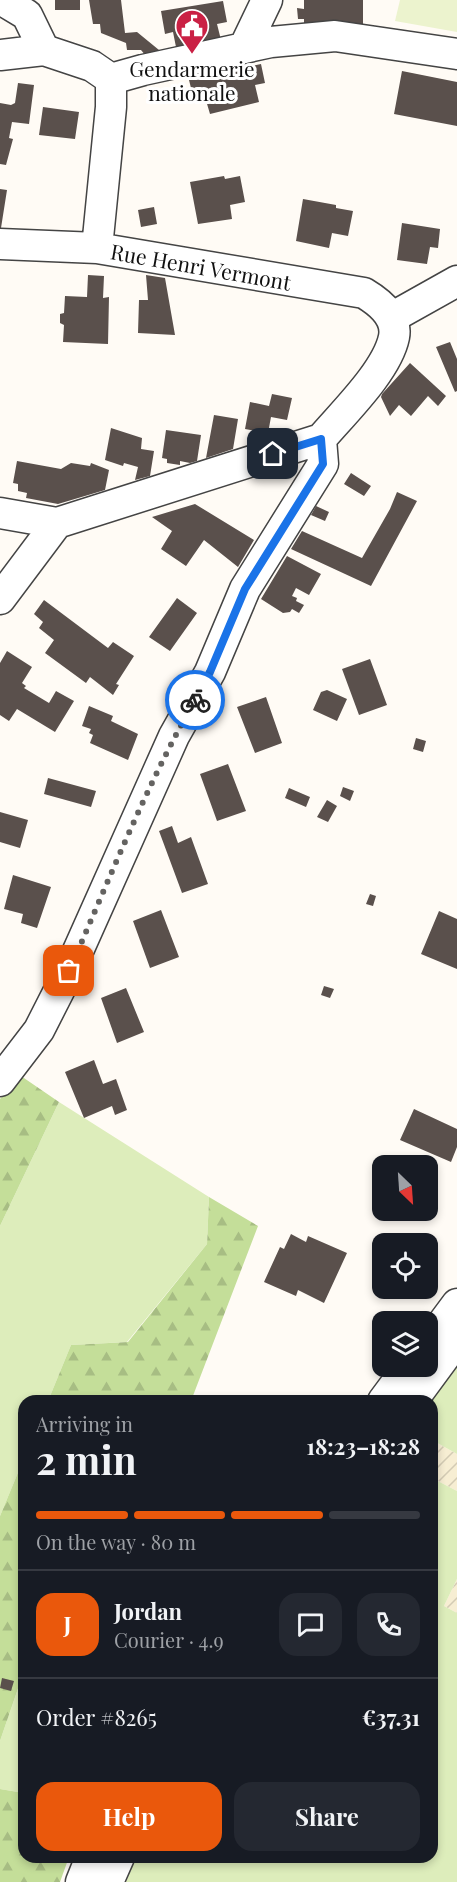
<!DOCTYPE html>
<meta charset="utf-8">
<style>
:root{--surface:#171b24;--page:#242831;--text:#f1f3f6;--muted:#9ea1a6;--line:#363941;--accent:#ea580c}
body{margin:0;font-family:"Playfair Display",serif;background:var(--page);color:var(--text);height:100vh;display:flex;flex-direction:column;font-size:22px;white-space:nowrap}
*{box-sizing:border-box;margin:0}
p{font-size:20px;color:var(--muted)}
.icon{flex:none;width:33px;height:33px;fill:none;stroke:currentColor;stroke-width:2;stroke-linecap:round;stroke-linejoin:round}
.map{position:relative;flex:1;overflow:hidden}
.side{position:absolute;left:18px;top:1395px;width:420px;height:468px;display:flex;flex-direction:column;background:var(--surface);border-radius:18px;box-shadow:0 3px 9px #0003}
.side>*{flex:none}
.needle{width:39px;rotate:155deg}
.buttons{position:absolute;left:372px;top:1155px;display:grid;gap:12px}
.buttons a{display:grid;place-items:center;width:66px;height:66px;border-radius:12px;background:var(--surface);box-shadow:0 3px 9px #0003;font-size:30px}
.pin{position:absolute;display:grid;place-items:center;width:51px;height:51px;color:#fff;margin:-26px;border-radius:12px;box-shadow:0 3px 9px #0006}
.courier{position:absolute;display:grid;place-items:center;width:60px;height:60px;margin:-30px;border:4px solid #1a73e8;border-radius:50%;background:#fff;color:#222;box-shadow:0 2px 8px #0007}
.head em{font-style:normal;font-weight:700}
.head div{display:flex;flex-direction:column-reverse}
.head{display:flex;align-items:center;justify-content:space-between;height:102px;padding:0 18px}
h1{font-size:39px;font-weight:700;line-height:45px}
.bar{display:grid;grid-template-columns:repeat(4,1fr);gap:9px 6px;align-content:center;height:72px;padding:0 18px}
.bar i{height:8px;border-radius:4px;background:var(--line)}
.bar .on{background:var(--accent)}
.bar p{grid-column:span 4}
.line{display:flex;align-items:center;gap:15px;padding:0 18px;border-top:2px solid var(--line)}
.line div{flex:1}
.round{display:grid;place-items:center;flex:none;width:63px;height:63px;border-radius:18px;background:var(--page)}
.button{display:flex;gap:12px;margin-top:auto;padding:12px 18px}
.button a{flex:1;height:69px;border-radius:18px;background:var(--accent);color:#fff;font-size:24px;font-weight:700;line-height:69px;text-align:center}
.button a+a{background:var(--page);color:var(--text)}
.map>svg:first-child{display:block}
</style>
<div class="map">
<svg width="457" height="1882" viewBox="0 0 457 1882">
<defs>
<pattern id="farmland-furrows" width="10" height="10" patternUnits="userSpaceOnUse" patternTransform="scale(1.5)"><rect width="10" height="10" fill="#f7eed3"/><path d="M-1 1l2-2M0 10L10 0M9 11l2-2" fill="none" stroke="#d3cbb4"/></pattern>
<pattern id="forest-firs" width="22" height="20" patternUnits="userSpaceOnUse" patternTransform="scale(1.5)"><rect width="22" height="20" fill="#c4de99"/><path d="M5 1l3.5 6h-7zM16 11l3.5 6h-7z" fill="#a7bd83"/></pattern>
</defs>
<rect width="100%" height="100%" fill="#fffbf5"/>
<path fill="url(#farmland-furrows)" d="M432 1440 457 1454V1491L432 1478Z
M457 1579V1613L444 1606Z"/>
<path fill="#ddedbb" d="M59 1102 209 1197 207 1244 127 1342 71 1345 48 1401H24V1458L0 1516V1226Z
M457 1364V1454L432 1440V1401H428Z
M432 1478 457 1491V1579L444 1606 457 1613V1882H126L136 1857H432Z
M24 1671V1793L0 1789V1741Z"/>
<path fill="url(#forest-firs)" d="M21 1076 59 1102 0 1226V1099Z
M209 1197 258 1226 191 1401H48L71 1345 128 1342 207 1244Z
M24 1458V1671L0 1741V1516Z
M0 1789 24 1793V1857H69L60 1882H0Z"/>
<path fill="#ecf3ce" d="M400 0H457V32L395 21Z"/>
<path fill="#5a504c" d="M55 0H80V10H55Z
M89 0H121L125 33 137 32 159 50V56H146L141 50H127L126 43 101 33 100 24H93Z
M304 0H363V27L304 28V19H298L297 8 304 9Z
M223 1 227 22 217 24 221 40 176 47 173 32 165 34 161 11Z
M261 64 265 83 255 85 259 102 210 114 205 97 194 100 189 80Z
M402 71 457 82V126L394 114Z
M18 83 34 85 29 124 12 122 9 138 13 139 6 165 0 164V103L11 105 15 103Z
M43 107 79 112 75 139 39 135Z
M224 176 225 179 240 176 245 202 230 205 232 219 198 224 190 182Z
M0 189 7 190 1 228H0Z
M303 199 336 205V208L353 211 348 236 332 233 329 248 296 241Z
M154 207 157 224 141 227 138 210Z
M402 223 440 229 438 248 430 247 427 264 397 260Z
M88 275 104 276 103 298 109 297 108 344 63 342 64 325 60 323V314L64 313 65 296 87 297Z
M146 275 165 278 175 335 138 333 139 300H148Z
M450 342 457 359V391L455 392 436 347Z
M410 363 446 396 438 406 428 396 411 416 399 405 390 416 381 397 382 394Z
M272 394 292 398 287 420 271 417 268 433 245 429 250 402 269 406Z
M214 415 238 419 233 449 206 458Z
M111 428 142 438 141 449 154 451 150 476 135 480 138 467 124 463 123 466 105 460Z
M166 430 201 435 197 461 190 463 180 461V465L167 463V459L162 458Z
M17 461 61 469 71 463 90 466 91 463 109 470 105 490 58 504 26 498 27 493 18 491V484L13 483Z
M351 473 371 486 364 496 344 484Z
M397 492 417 501 371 586 291 549 302 531 362 558 390 509Z
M195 504 254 540 238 567 204 540 186 566 161 549 172 531 152 517Z
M316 506 329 512 325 521 311 515Z
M287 556 321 574 309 595 296 588 292 596 297 598 296 601 304 605 299 613 292 609 290 612 283 613 261 599Z
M177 598 197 613 170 651 149 637Z
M44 600 108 648 113 642 134 656 116 684 119 685 113 695 90 677 86 683 45 653 54 640 39 628 43 622 34 614Z
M7 651 32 667 22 683 26 686 24 688 49 703 56 691 74 701 55 732 17 709 9 721 0 715V663Z
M370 659 387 705 359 715 342 669Z
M327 690 347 699 337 721 313 710 321 692Z
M266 697 282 743 255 753 237 707Z
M89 706 113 716 111 721 138 734 128 760 90 743 93 735 89 733 91 729 82 726Z
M416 738 426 741 423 752 413 749Z
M228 764 246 811 217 821 200 774Z
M48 778 96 791 91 807 44 794Z
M343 787 354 791 350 801 340 796Z
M289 788 310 797 306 807 285 798Z
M327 800 337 806 328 822 317 817Z
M0 812 28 820 20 848 0 842Z
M172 826 178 843 191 837 208 884 182 893 159 831Z
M13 875 51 887 37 928 21 923 23 914 4 909Z
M370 894 376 896 373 906 366 904Z
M161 910 179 957 150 968 133 921Z
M439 911 457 919V969L421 954Z
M324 986 334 989 330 998 321 995Z
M126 988 144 1032 117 1043 101 998Z
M94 1060 103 1084 116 1079 127 1110 115 1115 112 1106 84 1118 65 1072Z
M414 1109 457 1129V1147L451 1162 400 1140Z
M291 1234 306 1242 308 1236 347 1253 324 1303 298 1290 296 1296 264 1282 280 1247 284 1249Z
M2 1678 14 1681 11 1691 0 1688Z"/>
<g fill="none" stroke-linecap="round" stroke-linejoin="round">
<g stroke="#444" stroke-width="33">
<path id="minor" d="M2 0 27 15 44 50
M244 48 267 0
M0 55 44 50 92 66 111 79V107L97 248
M111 79 143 70 271 42 335 36 457 54
M0 244 97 248 364 293C379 302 398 316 394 337 387 371 343 413 321 439L323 464 245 589 210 672 174 736 69 971 39 1030 0 1081
M391 318 457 281
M0 513 57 523 321 439
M0 599 57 523
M428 1343 457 1304
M383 1401 409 1366
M412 1401 457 1340
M81 1882 91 1857
M108 1882 119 1857"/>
</g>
<use href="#minor" stroke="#fff" stroke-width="30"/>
</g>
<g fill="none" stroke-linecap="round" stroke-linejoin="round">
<path stroke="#646361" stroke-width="6" stroke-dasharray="0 10.8" d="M69 971C109 880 146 786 195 700"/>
<path stroke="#1a73e8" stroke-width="8" d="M195 700 210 672 245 589 323 464 321 439 273 454"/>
</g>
<defs>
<g id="civic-pin" transform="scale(1.725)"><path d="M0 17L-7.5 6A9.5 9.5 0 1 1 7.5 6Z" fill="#ca2044" stroke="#fff"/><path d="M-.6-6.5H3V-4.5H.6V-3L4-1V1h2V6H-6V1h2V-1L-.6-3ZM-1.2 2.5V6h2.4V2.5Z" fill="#fff"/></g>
</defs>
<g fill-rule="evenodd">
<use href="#civic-pin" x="192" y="26"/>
</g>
<g text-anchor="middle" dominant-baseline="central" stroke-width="6" stroke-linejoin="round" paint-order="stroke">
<g font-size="21" fill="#111" stroke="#fff">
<text x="192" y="68">Gendarmerie<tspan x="192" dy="24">nationale</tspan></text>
</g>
<g font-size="21" fill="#111" stroke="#fff">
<text transform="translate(201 266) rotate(10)">Rue Henri Vermont</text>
</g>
</g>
</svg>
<div class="buttons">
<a><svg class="needle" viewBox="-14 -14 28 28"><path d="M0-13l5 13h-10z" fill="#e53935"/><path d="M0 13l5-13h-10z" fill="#9ea1a6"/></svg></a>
<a><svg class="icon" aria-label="locate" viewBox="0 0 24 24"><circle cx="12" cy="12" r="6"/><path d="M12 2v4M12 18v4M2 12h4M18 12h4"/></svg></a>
<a><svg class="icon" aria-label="layers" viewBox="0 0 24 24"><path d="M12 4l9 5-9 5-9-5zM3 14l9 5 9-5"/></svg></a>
</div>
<div class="pin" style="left:69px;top:971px;background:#ea580c"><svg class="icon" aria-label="bag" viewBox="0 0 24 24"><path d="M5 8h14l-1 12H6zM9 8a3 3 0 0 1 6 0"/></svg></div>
<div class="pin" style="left:273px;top:454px;background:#1f2937"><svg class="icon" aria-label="home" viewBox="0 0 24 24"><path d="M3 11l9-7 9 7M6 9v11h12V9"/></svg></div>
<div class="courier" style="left:195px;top:700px"><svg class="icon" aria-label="bike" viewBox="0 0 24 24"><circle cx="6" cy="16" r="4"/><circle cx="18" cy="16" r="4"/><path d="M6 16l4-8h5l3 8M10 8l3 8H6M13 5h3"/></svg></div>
<section class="side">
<div class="head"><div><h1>2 min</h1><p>Arriving in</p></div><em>18:23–18:28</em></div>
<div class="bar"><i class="on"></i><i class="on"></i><i class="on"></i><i></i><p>On the way · 80 m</p></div>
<div class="line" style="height:108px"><b class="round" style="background:var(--accent);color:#fff">J</b><div><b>Jordan</b><p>Courier · 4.9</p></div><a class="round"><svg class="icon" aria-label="chat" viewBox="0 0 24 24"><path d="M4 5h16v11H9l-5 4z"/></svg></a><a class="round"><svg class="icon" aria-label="phone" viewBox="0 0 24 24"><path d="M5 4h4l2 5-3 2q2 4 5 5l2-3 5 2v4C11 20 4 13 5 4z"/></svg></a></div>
<div class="line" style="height:78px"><div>Order #8265</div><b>€37.31</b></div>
<div class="button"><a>Help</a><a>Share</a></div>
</section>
</div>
